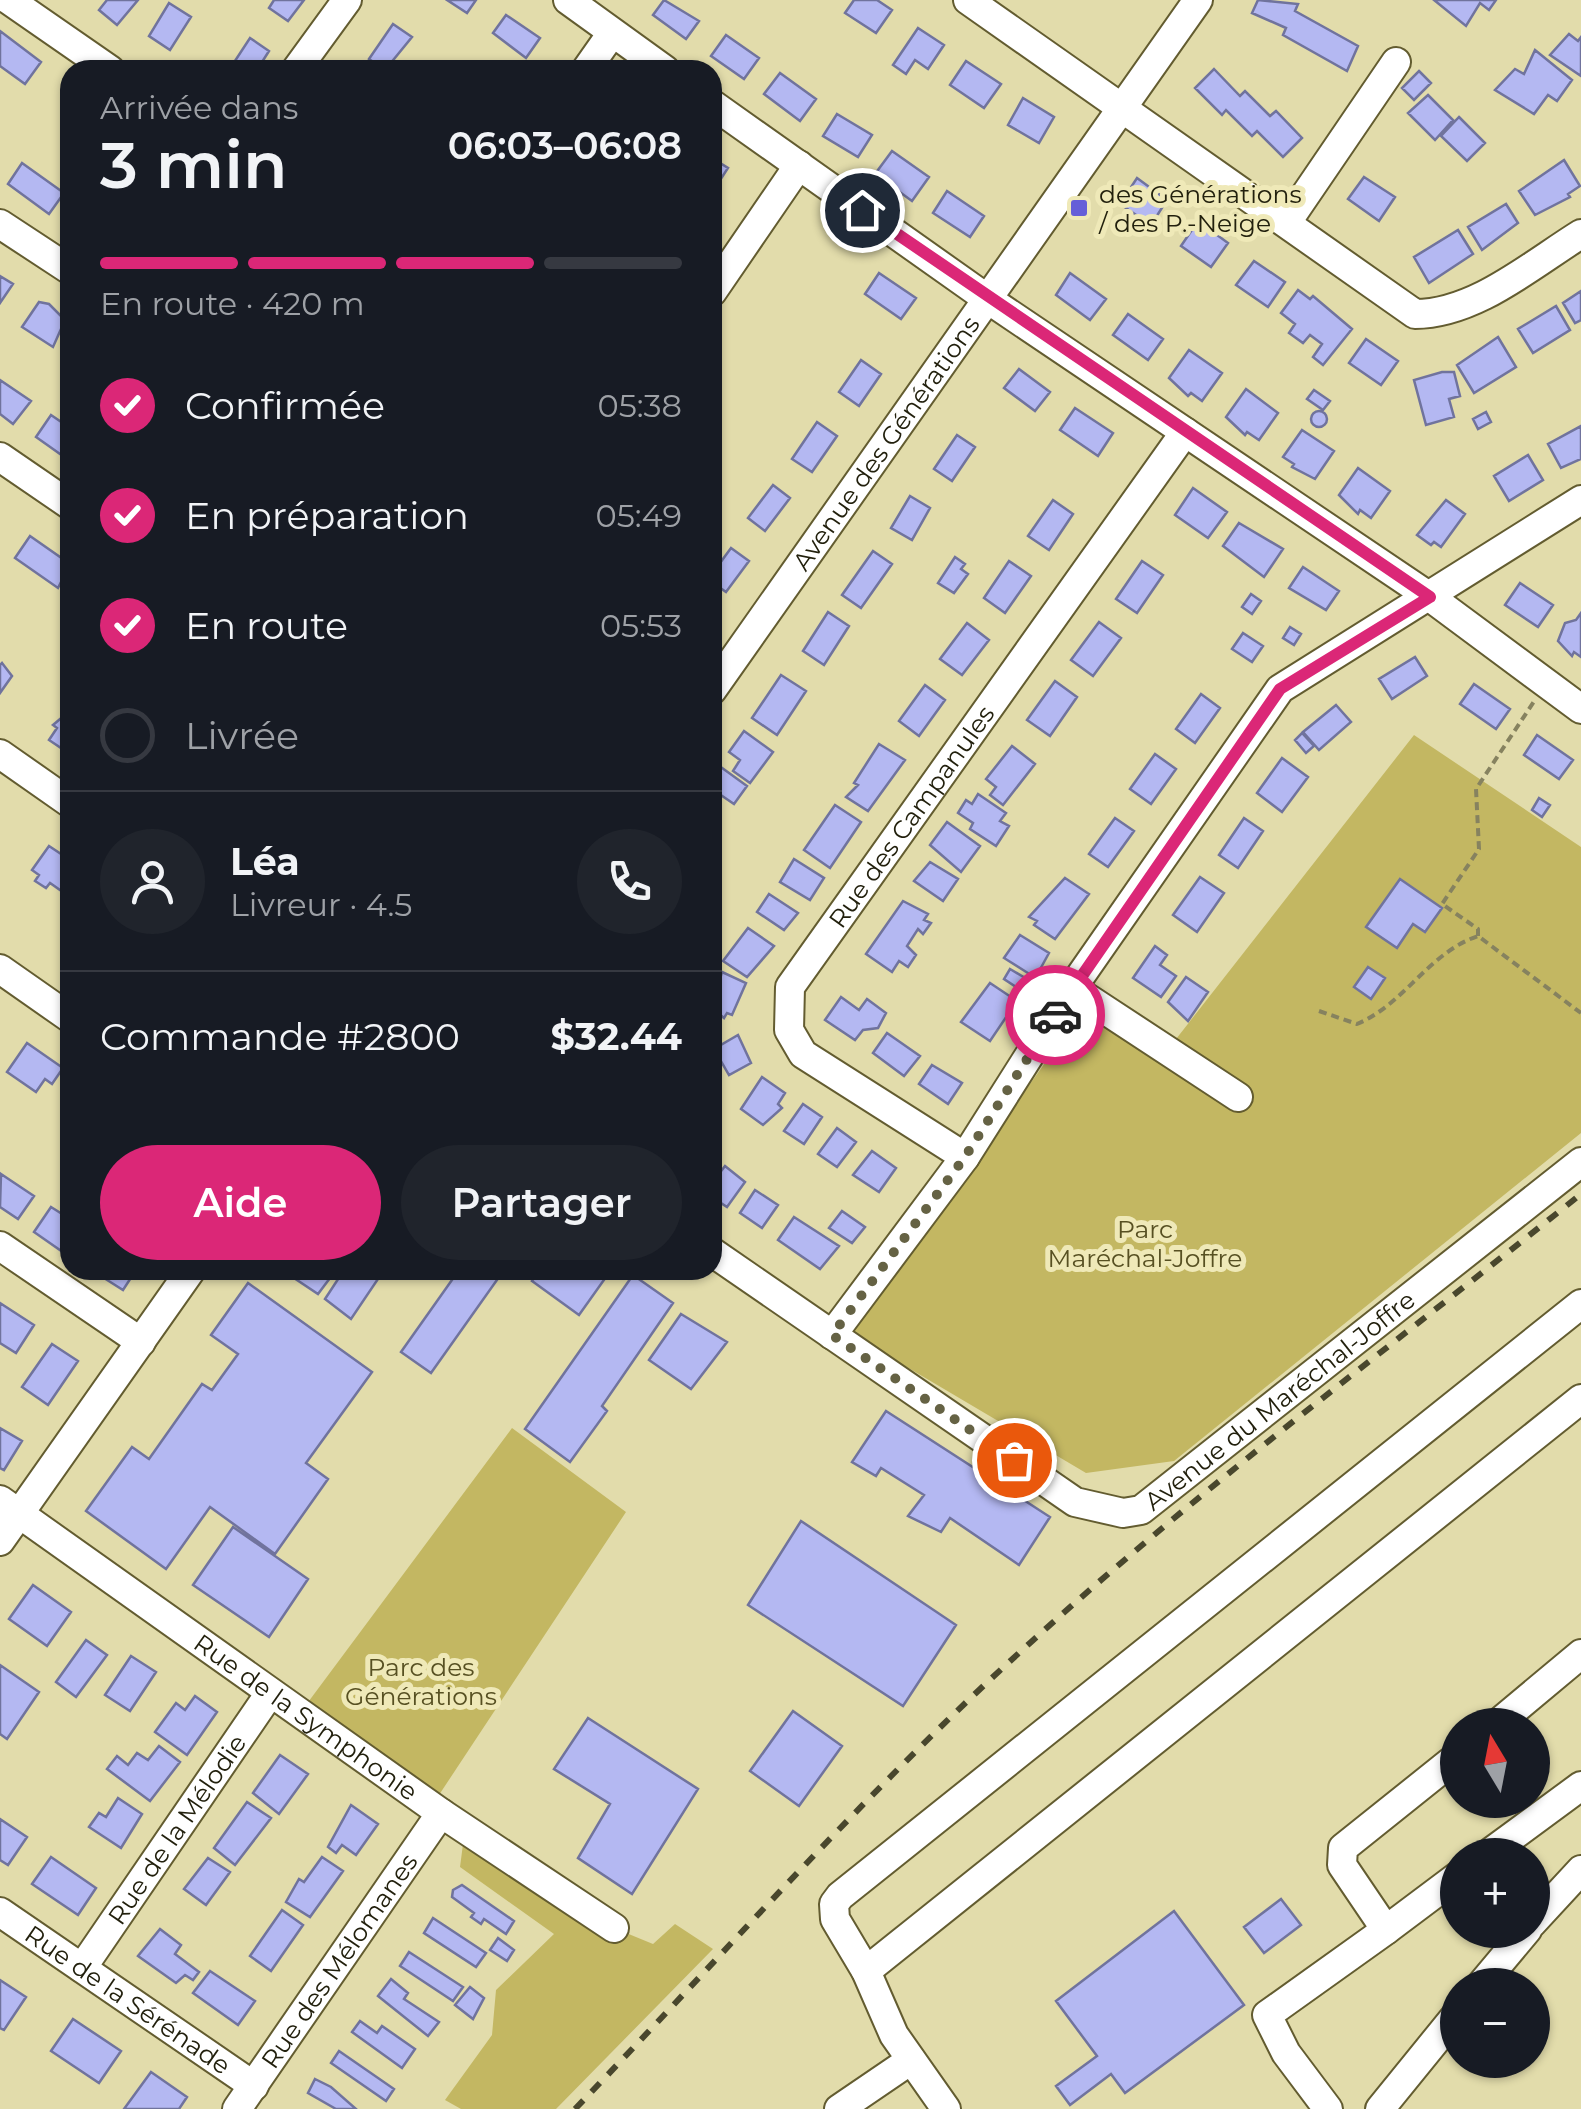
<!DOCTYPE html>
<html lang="fr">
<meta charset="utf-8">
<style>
:root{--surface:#171b24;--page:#20242c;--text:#f1f3f6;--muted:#9ea1a6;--line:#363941;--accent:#db2777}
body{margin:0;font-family:Montserrat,sans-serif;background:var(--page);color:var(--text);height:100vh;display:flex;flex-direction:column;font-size:38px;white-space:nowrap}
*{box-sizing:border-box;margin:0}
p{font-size:32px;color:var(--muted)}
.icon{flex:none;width:55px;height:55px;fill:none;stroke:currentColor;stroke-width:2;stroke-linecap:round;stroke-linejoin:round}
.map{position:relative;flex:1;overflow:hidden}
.sheet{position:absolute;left:60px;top:60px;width:662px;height:1220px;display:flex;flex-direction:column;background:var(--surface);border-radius:30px;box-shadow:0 2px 8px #0004}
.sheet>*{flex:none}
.needle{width:65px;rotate:350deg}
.controls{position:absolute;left:1440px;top:1708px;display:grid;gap:20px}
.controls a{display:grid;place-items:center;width:110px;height:110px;border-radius:50%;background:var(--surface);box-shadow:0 2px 8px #0004;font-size:50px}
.pin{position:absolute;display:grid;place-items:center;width:85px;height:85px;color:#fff;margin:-42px;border:5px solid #fff;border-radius:50%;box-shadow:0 2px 10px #0007}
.courier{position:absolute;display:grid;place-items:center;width:100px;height:100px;margin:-50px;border:8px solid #db2777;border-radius:50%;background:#fff;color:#222;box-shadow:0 2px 12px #0007}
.head em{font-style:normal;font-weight:600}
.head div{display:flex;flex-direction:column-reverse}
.head{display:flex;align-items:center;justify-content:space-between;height:170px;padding:0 40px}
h1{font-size:65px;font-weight:600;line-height:75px}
.bar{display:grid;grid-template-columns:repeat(4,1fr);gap:15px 10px;align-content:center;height:120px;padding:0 40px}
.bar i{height:12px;border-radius:8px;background:var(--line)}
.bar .on{background:var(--accent)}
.bar p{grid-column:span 4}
.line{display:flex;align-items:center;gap:25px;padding:0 40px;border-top:2px solid var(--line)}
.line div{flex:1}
.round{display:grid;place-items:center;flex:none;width:105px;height:105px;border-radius:52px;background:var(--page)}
ol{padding:0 40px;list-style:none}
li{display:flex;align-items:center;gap:30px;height:110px}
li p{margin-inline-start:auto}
li .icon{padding:10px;border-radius:50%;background:var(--accent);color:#fff;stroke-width:4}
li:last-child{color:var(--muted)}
li i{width:55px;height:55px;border:5px solid var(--line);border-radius:50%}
.action{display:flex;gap:20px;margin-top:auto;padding:20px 40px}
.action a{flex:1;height:115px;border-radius:60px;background:var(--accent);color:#fff;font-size:40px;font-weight:600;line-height:115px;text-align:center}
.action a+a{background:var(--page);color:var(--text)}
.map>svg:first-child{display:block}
</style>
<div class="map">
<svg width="1581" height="2109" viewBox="0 0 1581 2109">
<rect width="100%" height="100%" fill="#e2dcab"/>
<path fill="#c3b762" d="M1414 735 1581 847V1133L1174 1461 1086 1473 851 1334 1080 1014 1162 1057Z
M512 1428 626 1512 435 1801 303 1709Z
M465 1829 614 1928 653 1944 675 1924 713 1949 556 2109H461L445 2100 492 2035 496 1990 554 1934 460 1867Z"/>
<path fill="#b4b8f2" stroke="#70739d" stroke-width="2.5" d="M107 0H138L117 25 99 10Z
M274 0H304L288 21 269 8Z
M447 0H476L467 13Z
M664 0 699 21 686 39 653 15Z
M854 0H877L892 10 876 33 845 13Z
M1258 0 1298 4 1295 11 1358 46 1347 71 1283 35 1286 28 1252 13Z
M1434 0H1496L1489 10 1480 3 1466 26Z
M169 3 191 17 170 50 149 36Z
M506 15 540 38 526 58 493 33Z
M393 24 412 37 385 70 369 59Z
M918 28 944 45 928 69 915 60 906 74 893 65Z
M0 31 41 62 25 84 0 66Z
M1569 34 1578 41 1581 37V76L1550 55Z
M726 35 759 58 744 79 711 56Z
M250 38 269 51 257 70H229Z
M1535 50 1572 80 1557 101 1548 95 1534 114 1495 90 1515 69 1524 74Z
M966 61 1001 84 984 108 950 85Z
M1214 69 1240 96 1245 91 1270 116 1276 111 1302 138 1283 157 1257 131 1252 136 1226 110 1222 115 1195 88Z
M1419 71 1431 83 1414 100 1402 88Z
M780 73 816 99 800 121 764 94Z
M1428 95 1453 120 1435 140 1408 113Z
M1023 98 1054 117 1039 143 1008 125Z
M837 114 872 135 858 157 823 136Z
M1459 117 1485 143 1467 161 1441 136Z
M892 151 929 177 912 201 875 174Z
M712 158 728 168 715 188 712 186Z
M1564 160 1580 186 1568 194 1570 197 1535 215 1519 191Z
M22 163 64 193 49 214 8 184Z
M1364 177 1395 197 1379 221 1348 199Z
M1137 178 1167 200 1151 225 1120 204Z
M947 191 984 216 970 237 933 213Z
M1506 204 1518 223 1482 250 1468 227Z
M1198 221 1228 243 1211 267 1181 246Z
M1458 230 1473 254 1429 283 1414 257Z
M1254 261 1285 282 1268 307 1236 285Z
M879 273 916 298 901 319 865 294Z
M1070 273 1106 299 1090 320 1056 295Z
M0 276 13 284 0 303Z
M1298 290 1310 299 1313 296 1352 329 1323 365 1313 357 1322 344 1310 335 1303 343 1289 333 1295 324 1281 313Z
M1581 291V320L1575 323 1563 303Z
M39 302 49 304 65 320 53 347 22 327Z
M1556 306 1570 330 1533 353 1518 329Z
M1128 314 1163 339 1148 360 1113 335Z
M1498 337 1516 367 1474 393 1457 365Z
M1366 339 1398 361 1381 385 1349 363Z
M1189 350 1222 373 1202 401 1191 393 1188 396 1169 378Z
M861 360 881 374 859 406 839 392Z
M1019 369 1050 392 1035 411 1004 388Z
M1442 372H1454L1460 396 1449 399 1454 417 1426 425 1414 380Z
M0 380 31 401 13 424 0 414Z
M1246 389 1278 413 1259 440 1247 432 1245 435 1226 417Z
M1314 390 1330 401 1323 410 1307 399Z
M1075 408 1113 433 1098 456 1060 430Z
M1311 419a8 8 0 1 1 16 0a8 8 0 1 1-16 0Z
M1486 412 1491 422 1478 429 1473 419Z
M51 415 70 428V461L36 437Z
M817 422 837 436 812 472 792 459Z
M1581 426V459L1561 468 1548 444Z
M1302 430 1334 451 1315 479 1292 467 1294 464 1283 457Z
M957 435 975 447 952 481 934 469Z
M1528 455 1543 480 1509 501 1494 476Z
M1358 468 1390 491 1371 518 1360 510 1358 514 1339 495Z
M773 485 790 498 765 531 748 518Z
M1193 488 1227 512 1208 538 1175 515Z
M910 496 930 508 912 540 891 528Z
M1053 500 1073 514 1049 550 1028 536Z
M1446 500 1465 514 1441 547 1434 542 1431 545 1417 535Z
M1239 523 1283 549 1264 577 1223 546Z
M30 536 70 564 58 588 15 558Z
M731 548 749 561 726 592 712 582V574Z
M873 551 892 564 861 608 842 595Z
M955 557 965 564 961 569 968 574 954 593 938 583Z
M1009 561 1031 576 1005 613 984 598Z
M1142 561 1163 575 1137 613 1116 599Z
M1303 567 1339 591 1326 610 1289 588Z
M1520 583 1553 605 1538 627 1505 605Z
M1251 594 1261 601 1252 614 1242 607Z
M828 612 849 626 824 665 803 651Z
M1581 613V657L1574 652 1572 656 1558 641 1565 623 1576 620Z
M1099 622 1121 638 1093 676 1071 660Z
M967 623 989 640 962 675 940 659Z
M1290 627 1301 634 1294 645 1283 638Z
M1243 633 1263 646 1252 662 1232 649Z
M1415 657 1427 676 1392 699 1379 679Z
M2 663 12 676 0 693V665Z
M781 675 806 691 777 735 752 718Z
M1055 681 1077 697 1050 736 1027 720Z
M1474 684 1510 709 1496 729 1460 704Z
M925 685 945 700 919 736 899 721Z
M1201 694 1220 708 1195 743 1176 729Z
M1336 705 1351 722 1319 750 1303 732Z
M66 714 70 748 64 750 49 740 57 728 53 725Z
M744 731 773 752 750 783 733 771 740 760 729 752Z
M1302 733 1314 746 1306 753 1295 740Z
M1537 735 1573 760 1559 779 1524 755Z
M879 744 905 760 868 811 846 797 858 785 854 783Z
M1012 746 1035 764 1003 805 990 795 996 787 986 779Z
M1155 754 1176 769 1151 804 1130 789Z
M1282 758 1308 777 1282 812 1257 793Z
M718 765 747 786 734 804 712 789Z
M978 794 1006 813 1000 821 1009 826 996 846 970 829 973 823 958 813 966 800 972 804Z
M1539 798 1550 805 1542 817 1532 810Z
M835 805 861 822 830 868 804 850Z
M1115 818 1134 831 1108 867 1089 854Z
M1244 818 1263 831 1238 868 1219 855Z
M947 822 980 846 961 872 930 845Z
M49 846 70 860V897L50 883 46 888 35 881 39 875 32 870Z
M794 859 824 878 810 900 780 882Z
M930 862 958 879 943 901 914 881Z
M1200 877 1224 893 1197 932 1173 915Z
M1065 878 1089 894 1055 939 1034 925 1037 921 1029 917Z
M1400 879 1442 908 1425 932 1413 924 1397 948 1366 927Z
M769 894 798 913 784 930 757 912Z
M903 901 928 914 924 920 931 923 923 934 918 929 907 946 916 955 908 967 899 961 892 972 866 954Z
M748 928 774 946 747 977 723 961Z
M1020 935 1049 953 1038 973 1031 975 1004 958Z
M1155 946 1167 955 1160 965 1176 976 1161 997 1133 978Z
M1368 967 1385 978 1371 999 1354 987Z
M1010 969 1027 979 1019 989 1004 979Z
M722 972 746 983 732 1015 727 1013 724 1018 712 1008Z
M1186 977 1208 992 1188 1021 1168 1002Z
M990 983 1017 1001 990 1041 961 1022Z
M841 997 859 1010 867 999 886 1013 878 1028 863 1030 855 1040 825 1020Z
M887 1033 920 1056 904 1076 873 1053Z
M738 1035 751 1063 729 1075 714 1049Z
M27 1043 63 1068 52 1084 45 1079 36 1092 7 1072Z
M932 1065 962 1083 948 1104 919 1084Z
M762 1077 785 1093 778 1104 782 1108 763 1125 741 1109Z
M803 1104 822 1117 804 1144 784 1131Z
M837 1128 856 1142 837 1167 818 1154Z
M872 1151 896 1168 879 1192 853 1175Z
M725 1166 745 1182 727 1207 712 1197V1183Z
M1 1174 34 1196 18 1219 0 1207Z
M755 1190 778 1205 762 1228 740 1213Z
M51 1207 70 1219V1257L34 1232Z
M842 1211 865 1227 852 1243 829 1228Z
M794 1217 839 1246 820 1269 778 1240Z
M98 1270H136L123 1290 96 1273Z
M282 1270H336L318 1294Z
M344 1270H384L351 1319 325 1299Z
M459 1270H504L431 1373 401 1352Z
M540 1270H611L579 1315 532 1281Z
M633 1275 673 1303 602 1406 607 1411 570 1462 525 1429Z
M248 1283 372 1372 306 1463 328 1479 275 1554 210 1507 166 1569 86 1511 132 1447 149 1459 202 1384 212 1390 238 1354 211 1335Z
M0 1303 34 1325 16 1353 0 1343Z
M681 1314 727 1342 691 1389 649 1360Z
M52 1344 78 1361 48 1405 22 1387Z
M886 1411 1050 1517 1019 1565 950 1518 941 1532 908 1516 924 1495 881 1468 876 1476 852 1462Z
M0 1428 22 1441 4 1470 0 1468Z
M801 1521 956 1625 903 1706 748 1605Z
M233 1527 308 1579 269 1637 193 1585Z
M33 1585 71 1612 47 1646 9 1619Z
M86 1640 107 1655 76 1697 56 1682Z
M131 1656 156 1672 130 1711 105 1695Z
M0 1665 39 1692 7 1739 0 1734Z
M195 1696 217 1712 187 1755 155 1732 176 1703 185 1710Z
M793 1711 842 1746 799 1806 750 1771Z
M588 1718 698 1789 632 1894 578 1858 610 1804 554 1769Z
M159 1746 180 1762 150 1801 107 1769 117 1756 128 1765 137 1753 148 1760Z
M280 1755 308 1774 279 1814 253 1793Z
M118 1798 142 1814 121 1848 89 1827 99 1813 106 1817Z
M247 1802 271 1818 235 1865 214 1848Z
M351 1805 378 1824 356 1855 342 1845 336 1853 328 1847Z
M0 1819 27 1837 8 1865 0 1860Z
M51 1857 96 1888 78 1915 32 1884Z
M322 1857 343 1871 310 1917 286 1902 299 1879 304 1882Z
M208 1858 230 1872 206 1905 184 1889Z
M462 1885 514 1921 506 1934 484 1919 481 1924 471 1917 474 1913 452 1897 453 1890Z
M1281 1899 1301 1925 1264 1953 1244 1927Z
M282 1910 303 1925 271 1971 250 1956Z
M1174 1911 1244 2005 1125 2093 1111 2074 1070 2105 1056 2086 1097 2056 1056 2001Z
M433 1918 486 1953 476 1967 424 1933Z
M160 1929 181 1945 175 1954 199 1972 193 1980 185 1975 176 1983 138 1956Z
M498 1938 514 1950 507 1961 490 1950Z
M409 1952 463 1987 453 2001 400 1966Z
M210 1971 255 2001 238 2025 193 1993Z
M391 1979 408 1993 404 1999 439 2022 428 2036 378 1996Z
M0 1980 26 1997 4 2030 0 2028Z
M470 1987 484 1998 473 2019 455 2005Z
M73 2019 121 2051 99 2083 51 2051Z
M360 2021 377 2033 382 2026 415 2049 402 2068 352 2032Z
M339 2051 394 2089 386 2101 331 2063Z
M151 2072 187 2097 179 2109H124Z
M315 2079 331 2087 356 2109H336L308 2093Z"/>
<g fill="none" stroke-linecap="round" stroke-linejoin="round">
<g stroke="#635c30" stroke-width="32">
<g id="minor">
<path d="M9 0 110 70"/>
<path d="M568 0 665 70"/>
<path d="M968 0 1415 314C1475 314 1531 265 1581 234"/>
<path d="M296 70 347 0"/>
<path d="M586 70 612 33"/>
<path d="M712 104 989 300 1430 597 1581 709"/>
<path d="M1287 222 1396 62"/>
<path d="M0 224 70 270"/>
<path d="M712 292 799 165"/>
<path d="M0 457 70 505"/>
<path id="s1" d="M712 690 1198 0"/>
<path d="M0 754 70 803"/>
<path d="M0 969 70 1018"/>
<path d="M1072 988 1238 1097"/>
<path id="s2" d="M965 1157 803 1054 789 1030 790 987 1185 432"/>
<path d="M0 1246 141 1342"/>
<path id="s3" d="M712 1252 1075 1502 1123 1513 1141 1510 1581 1162"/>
<path d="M832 1335 965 1157 1072 988 1280 689 1581 500"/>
<path id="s4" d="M0 1500 441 1813 614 1928"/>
<path d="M0 1541 191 1270"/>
<path d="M1496 1725 1581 1654"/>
<path d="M1487 1855 1581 1786"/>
<path id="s5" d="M0 1912 254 2086"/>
<path d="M1532 1923 1581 1870"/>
<path d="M1386 1930 1458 1876"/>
<path id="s6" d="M82 1968 270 1693"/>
<path d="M866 1971 1581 1399"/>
<path d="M1481 1985 1527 1930"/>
<path id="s7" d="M237 2109 441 1813"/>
<path d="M839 2109 911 2060"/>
<path d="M946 2109 894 2035 866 1971 835 1919 834 1904 840 1896 1581 1304"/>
<path d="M1328 2109 1286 2053 1267 2015 1386 1930 1342 1865 1343 1848 1458 1756"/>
<path d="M1380 2109 1458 2013"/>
</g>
</g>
<path stroke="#86825f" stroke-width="4" stroke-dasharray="8 5" stroke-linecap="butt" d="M1478 936V929L1442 904 1479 849 1476 789 1535 700
M1319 1011 1357 1024C1405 1004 1428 953 1478 936L1581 1013"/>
<use href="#minor" stroke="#fff" stroke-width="28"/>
<path stroke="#49472d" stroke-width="6" stroke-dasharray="12 12" stroke-linecap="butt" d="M575 2109C725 1953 869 1788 1030 1643 1205 1484 1397 1342 1581 1194"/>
</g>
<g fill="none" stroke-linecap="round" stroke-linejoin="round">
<path stroke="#656244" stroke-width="10" stroke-dasharray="0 18" d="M1014 1460 832 1335 965 1157 1055 1015"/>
<path stroke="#db2777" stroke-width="12" d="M862 210 1430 597 1280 689 1055 1015"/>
</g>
<rect fill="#655fd8" stroke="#efe9b8" stroke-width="4" x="1069" y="198" width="20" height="20" rx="5"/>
<g text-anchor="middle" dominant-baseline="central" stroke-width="10" stroke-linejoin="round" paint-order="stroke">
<g font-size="25" fill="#22200d" stroke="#efe9b8" text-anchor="start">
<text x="1099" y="194">des Générations<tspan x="1099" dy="29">/ des P.-Neige</tspan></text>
</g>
<g font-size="25" fill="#22200d" stroke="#efe9b8">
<text stroke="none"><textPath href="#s1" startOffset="302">Avenue des Générations</textPath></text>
<text stroke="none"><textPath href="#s2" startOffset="472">Rue des Campanules</textPath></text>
<text stroke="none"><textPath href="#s3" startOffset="685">Avenue du Maréchal-Joffre</textPath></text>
<text stroke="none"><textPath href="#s4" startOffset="375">Rue de la Symphonie</textPath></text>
<text stroke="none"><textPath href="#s6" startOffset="168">Rue de la Mélodie</textPath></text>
<text stroke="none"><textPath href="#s7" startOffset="180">Rue des Mélomanes</textPath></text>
<text stroke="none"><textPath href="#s5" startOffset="155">Rue de la Sérénade</textPath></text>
</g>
<g font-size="25" fill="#575022" stroke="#efe9b8">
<text x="1145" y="1229">Parc<tspan x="1145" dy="29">Maréchal-Joffre</tspan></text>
<text x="421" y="1667">Parc des<tspan x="421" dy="29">Générations</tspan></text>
</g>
</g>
</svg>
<div class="controls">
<a><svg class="needle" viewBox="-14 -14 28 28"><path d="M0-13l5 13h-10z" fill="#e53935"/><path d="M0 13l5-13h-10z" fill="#9ea1a6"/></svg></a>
<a>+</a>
<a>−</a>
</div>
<div class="pin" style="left:1014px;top:1460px;background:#ea580c"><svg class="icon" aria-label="bag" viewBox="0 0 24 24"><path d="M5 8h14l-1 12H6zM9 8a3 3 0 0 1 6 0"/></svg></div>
<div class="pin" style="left:862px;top:210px;background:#1f2937"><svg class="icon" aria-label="home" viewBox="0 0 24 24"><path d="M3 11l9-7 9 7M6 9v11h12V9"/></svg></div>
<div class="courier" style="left:1055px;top:1015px"><svg class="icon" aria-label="car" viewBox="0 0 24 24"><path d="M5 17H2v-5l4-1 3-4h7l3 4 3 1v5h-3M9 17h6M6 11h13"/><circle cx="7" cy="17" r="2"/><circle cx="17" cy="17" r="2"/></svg></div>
<section class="sheet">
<div class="head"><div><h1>3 min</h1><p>Arrivée dans</p></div><em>06:03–06:08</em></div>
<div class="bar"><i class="on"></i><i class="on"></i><i class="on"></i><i></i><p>En route · 420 m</p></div>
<ol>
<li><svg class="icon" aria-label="check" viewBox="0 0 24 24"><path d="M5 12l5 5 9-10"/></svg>Confirmée<p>05:38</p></li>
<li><svg class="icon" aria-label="check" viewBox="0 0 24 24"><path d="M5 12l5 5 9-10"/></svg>En préparation<p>05:49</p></li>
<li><svg class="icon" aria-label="check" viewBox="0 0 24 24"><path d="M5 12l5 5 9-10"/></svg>En route<p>05:53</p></li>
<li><i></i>Livrée</li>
</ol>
<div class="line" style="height:180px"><a class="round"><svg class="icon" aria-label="person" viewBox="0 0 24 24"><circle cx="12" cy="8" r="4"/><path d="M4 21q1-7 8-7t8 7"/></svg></a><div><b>Léa</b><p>Livreur · 4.5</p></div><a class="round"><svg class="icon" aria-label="phone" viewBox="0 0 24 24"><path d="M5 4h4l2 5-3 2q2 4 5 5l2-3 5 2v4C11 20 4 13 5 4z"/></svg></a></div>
<div class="line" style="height:130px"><div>Commande #2800</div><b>$32.44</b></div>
<div class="action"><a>Aide</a><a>Partager</a></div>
</section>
</div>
